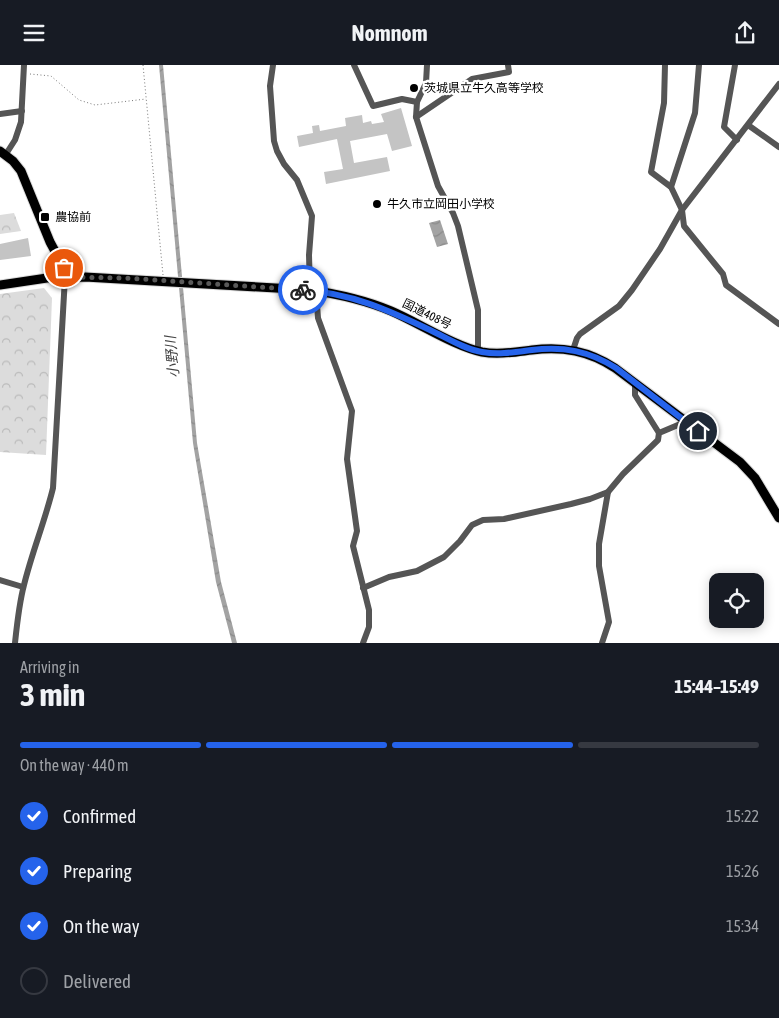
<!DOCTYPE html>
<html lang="en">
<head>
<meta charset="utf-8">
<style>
  body { margin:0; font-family:"Asap Condensed","Noto Sans JP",sans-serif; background:#242831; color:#f1f3f6; height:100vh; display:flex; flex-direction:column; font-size:19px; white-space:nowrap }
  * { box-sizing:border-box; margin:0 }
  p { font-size:16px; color:#9ea1a6 }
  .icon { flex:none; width:28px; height:28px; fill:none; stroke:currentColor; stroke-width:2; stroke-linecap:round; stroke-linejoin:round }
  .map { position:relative; height:578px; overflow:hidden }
  .details { display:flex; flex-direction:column; background:#171b24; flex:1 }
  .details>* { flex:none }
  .fabs { position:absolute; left:709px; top:508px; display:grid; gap:10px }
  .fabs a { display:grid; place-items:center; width:55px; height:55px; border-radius:10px; background:#171b24; box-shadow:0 2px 12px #0003; font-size:25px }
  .pin { position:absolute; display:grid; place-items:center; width:42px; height:42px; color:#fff; margin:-21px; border:2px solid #fff; border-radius:50%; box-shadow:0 1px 5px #0007 }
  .courier { position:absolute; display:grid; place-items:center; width:50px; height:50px; margin:-25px; border:4px solid #2563eb; border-radius:50%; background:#fff; color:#222; box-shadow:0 1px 6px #0007 }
  .headline em { font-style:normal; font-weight:700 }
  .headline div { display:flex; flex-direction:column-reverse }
  .headline { display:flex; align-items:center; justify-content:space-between; height:85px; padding:0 20px }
  h1 { font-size:32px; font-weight:700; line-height:38px }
  .bar { display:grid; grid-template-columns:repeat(4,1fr); gap:8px 5px; align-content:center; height:60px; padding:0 20px }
  .bar i { height:6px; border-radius:4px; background:#363941 }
  .bar .on { background:#2563eb }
  .bar p { grid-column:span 4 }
  ol { padding:0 20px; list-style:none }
  li { display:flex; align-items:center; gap:15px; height:55px }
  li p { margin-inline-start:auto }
  li .icon { padding:5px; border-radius:50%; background:#2563eb; color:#fff; stroke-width:4 }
  li:last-child { color:#9ea1a6 }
  li i { width:28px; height:28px; border:2px solid #363941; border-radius:50% }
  header { display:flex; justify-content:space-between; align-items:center; height:65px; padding:0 20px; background:#171b24; font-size:22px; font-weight:700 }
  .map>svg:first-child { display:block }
  .forest { fill:url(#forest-crowns) }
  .water { fill:url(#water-waves) }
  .building { fill:#c4c4c4 }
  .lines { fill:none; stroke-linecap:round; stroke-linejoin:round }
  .highway-casing { stroke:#dbdbdb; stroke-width:11 }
  .path { stroke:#777; stroke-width:1; stroke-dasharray:1 2.5; stroke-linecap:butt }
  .minor { stroke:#555; stroke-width:6 }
  .highway { stroke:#000; stroke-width:9 }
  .done { stroke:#595959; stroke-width:5; stroke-dasharray:0 9 }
  .route { stroke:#2563eb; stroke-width:6 }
  .poi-dot { fill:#000; stroke:#fff; stroke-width:2 }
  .labels { text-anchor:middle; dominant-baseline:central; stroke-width:4.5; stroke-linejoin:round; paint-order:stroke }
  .poi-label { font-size:12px; fill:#000; stroke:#fff; text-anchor:start }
  .street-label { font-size:12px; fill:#000; stroke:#fff }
  .water-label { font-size:14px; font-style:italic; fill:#444; stroke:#fff }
</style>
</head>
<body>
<header><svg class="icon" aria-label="menu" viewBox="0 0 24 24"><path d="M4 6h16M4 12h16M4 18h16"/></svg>Nomnom<svg class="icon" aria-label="share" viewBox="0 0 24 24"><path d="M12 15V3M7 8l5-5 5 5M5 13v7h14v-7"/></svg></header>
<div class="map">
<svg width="779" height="578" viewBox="0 0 779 578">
  <defs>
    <pattern id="forest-crowns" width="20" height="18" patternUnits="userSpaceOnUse" patternTransform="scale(1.25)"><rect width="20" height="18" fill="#dcdcdc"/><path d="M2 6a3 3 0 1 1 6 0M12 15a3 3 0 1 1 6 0" fill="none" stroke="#bbb"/></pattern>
    <pattern id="water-waves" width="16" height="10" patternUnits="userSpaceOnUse" patternTransform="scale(1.25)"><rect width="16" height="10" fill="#a3a3a3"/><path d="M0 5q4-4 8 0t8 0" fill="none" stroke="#8b8b8b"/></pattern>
  </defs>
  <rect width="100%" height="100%" fill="#fff"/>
  <g class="forest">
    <polygon points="14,148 21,166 0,169 0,150"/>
    <polygon points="44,223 52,233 46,390 0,387 0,229"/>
  </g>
  <g class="water">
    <polygon points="159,0 163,0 197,378 221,517 237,578 232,578 230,570 216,517 193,378"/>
    <polygon points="440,155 448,179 437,182 429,158"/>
  </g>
  <g class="building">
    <polygon points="401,43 412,81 392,86 387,69 350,76 354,98 387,92 390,106 326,119 324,107 343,104 337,74 299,82 297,71 313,68 312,61 319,60 320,66 346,61 345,53 362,50 363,58 371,56 372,59 384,57 381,49"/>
    <polygon points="28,173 31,191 0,195 0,179"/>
  </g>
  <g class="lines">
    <g class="highway-casing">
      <g id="highway">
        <polyline points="0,86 13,96 21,106 50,177 64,203 65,212"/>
        <path d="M0,220L47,213L85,212L310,225C338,229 365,235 391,246C419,258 454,281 482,287C498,290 515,287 532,285C563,281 589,286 615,303L740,397L755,413L779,453"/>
      </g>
    </g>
    <g class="path">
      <polyline points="143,0 163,210"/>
      <polyline points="30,9 51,11 79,35 95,40 146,34"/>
    </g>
    <g class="minor">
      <polyline points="273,0 270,21 274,76 277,86 284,99 297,115 312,151 309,190 310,225"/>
      <polyline points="354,0 373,41 402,34 417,37"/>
      <polyline points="427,0 426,18 417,37 416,52 438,121 453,148 458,161 478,245 478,286"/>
      <polyline points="665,0 664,38 651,107 671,122 682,145 684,161 723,209 726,220 779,259"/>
      <polyline points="735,0 724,62 737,75"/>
      <polyline points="0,49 22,46"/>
      <polyline points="416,52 472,14 509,7 508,0"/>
      <polyline points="748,60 779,82"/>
      <polyline points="6,89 15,75 21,57 24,0"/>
      <polyline points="671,122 695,48 699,0"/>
      <polyline points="316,226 318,253 352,346 347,394 357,466 353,481 369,545 369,562 363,578"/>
      <polyline points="573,285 577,273 580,269 619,241 632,225 660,184 682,145 779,19"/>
      <polyline points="635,317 635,330 659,368"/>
      <polyline points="0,515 23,522"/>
      <polyline points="363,523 389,512 417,506 444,492 460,476 472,460 483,455 504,454 571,439 590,434 608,427 623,409 658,375 659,368 685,357"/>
      <path d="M15,578C17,559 19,539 24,520C32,487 45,456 53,423L65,212"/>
      <polyline points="602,578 609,557 599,501 599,479 608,427"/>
    </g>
    <use href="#highway" class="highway"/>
  </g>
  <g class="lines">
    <polyline class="done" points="64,203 65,212 126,213 303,225"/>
    <path class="route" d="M303,225C351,228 388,245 430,265C447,273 464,284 482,287C499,290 516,287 532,285C563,281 589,286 616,303L698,366"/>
  </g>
  <g class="poi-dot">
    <circle cx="414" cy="23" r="5"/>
    <circle cx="377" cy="139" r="5"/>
    <rect x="40" y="147" width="10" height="10" rx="2.5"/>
  </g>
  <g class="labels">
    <g class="poi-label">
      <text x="424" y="23">茨城県立牛久高等学校</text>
      <text x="387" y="139">牛久市立岡田小学校</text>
      <text x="55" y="152">農協前</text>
    </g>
    <g class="street-label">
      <text transform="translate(427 249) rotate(26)">国道408号</text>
    </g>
    <g class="water-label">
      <text transform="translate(172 292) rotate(-95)">小野川</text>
    </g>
  </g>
</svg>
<div class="fabs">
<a><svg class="icon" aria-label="locate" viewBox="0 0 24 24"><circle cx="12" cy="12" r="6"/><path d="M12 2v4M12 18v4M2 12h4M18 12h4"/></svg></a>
</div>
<div class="pin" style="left:64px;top:203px;background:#ea580c"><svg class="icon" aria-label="bag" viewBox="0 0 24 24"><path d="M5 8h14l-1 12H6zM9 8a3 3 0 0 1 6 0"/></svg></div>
<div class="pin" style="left:698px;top:366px;background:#1f2937"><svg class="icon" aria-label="home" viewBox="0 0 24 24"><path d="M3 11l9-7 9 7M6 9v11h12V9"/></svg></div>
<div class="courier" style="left:303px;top:225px"><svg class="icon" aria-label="bike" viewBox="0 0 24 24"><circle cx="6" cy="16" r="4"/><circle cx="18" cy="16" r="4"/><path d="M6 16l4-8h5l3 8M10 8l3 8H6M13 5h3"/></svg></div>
</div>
<section class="details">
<div class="headline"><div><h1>3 min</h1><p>Arriving in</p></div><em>15:44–15:49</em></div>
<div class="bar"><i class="on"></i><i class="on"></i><i class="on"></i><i></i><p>On the way · 440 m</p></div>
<ol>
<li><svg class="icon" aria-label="check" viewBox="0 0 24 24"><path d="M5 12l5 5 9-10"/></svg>Confirmed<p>15:22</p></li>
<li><svg class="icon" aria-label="check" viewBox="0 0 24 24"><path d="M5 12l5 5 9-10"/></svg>Preparing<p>15:26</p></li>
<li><svg class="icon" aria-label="check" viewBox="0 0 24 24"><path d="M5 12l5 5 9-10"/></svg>On the way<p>15:34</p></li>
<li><i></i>Delivered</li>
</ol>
</section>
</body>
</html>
